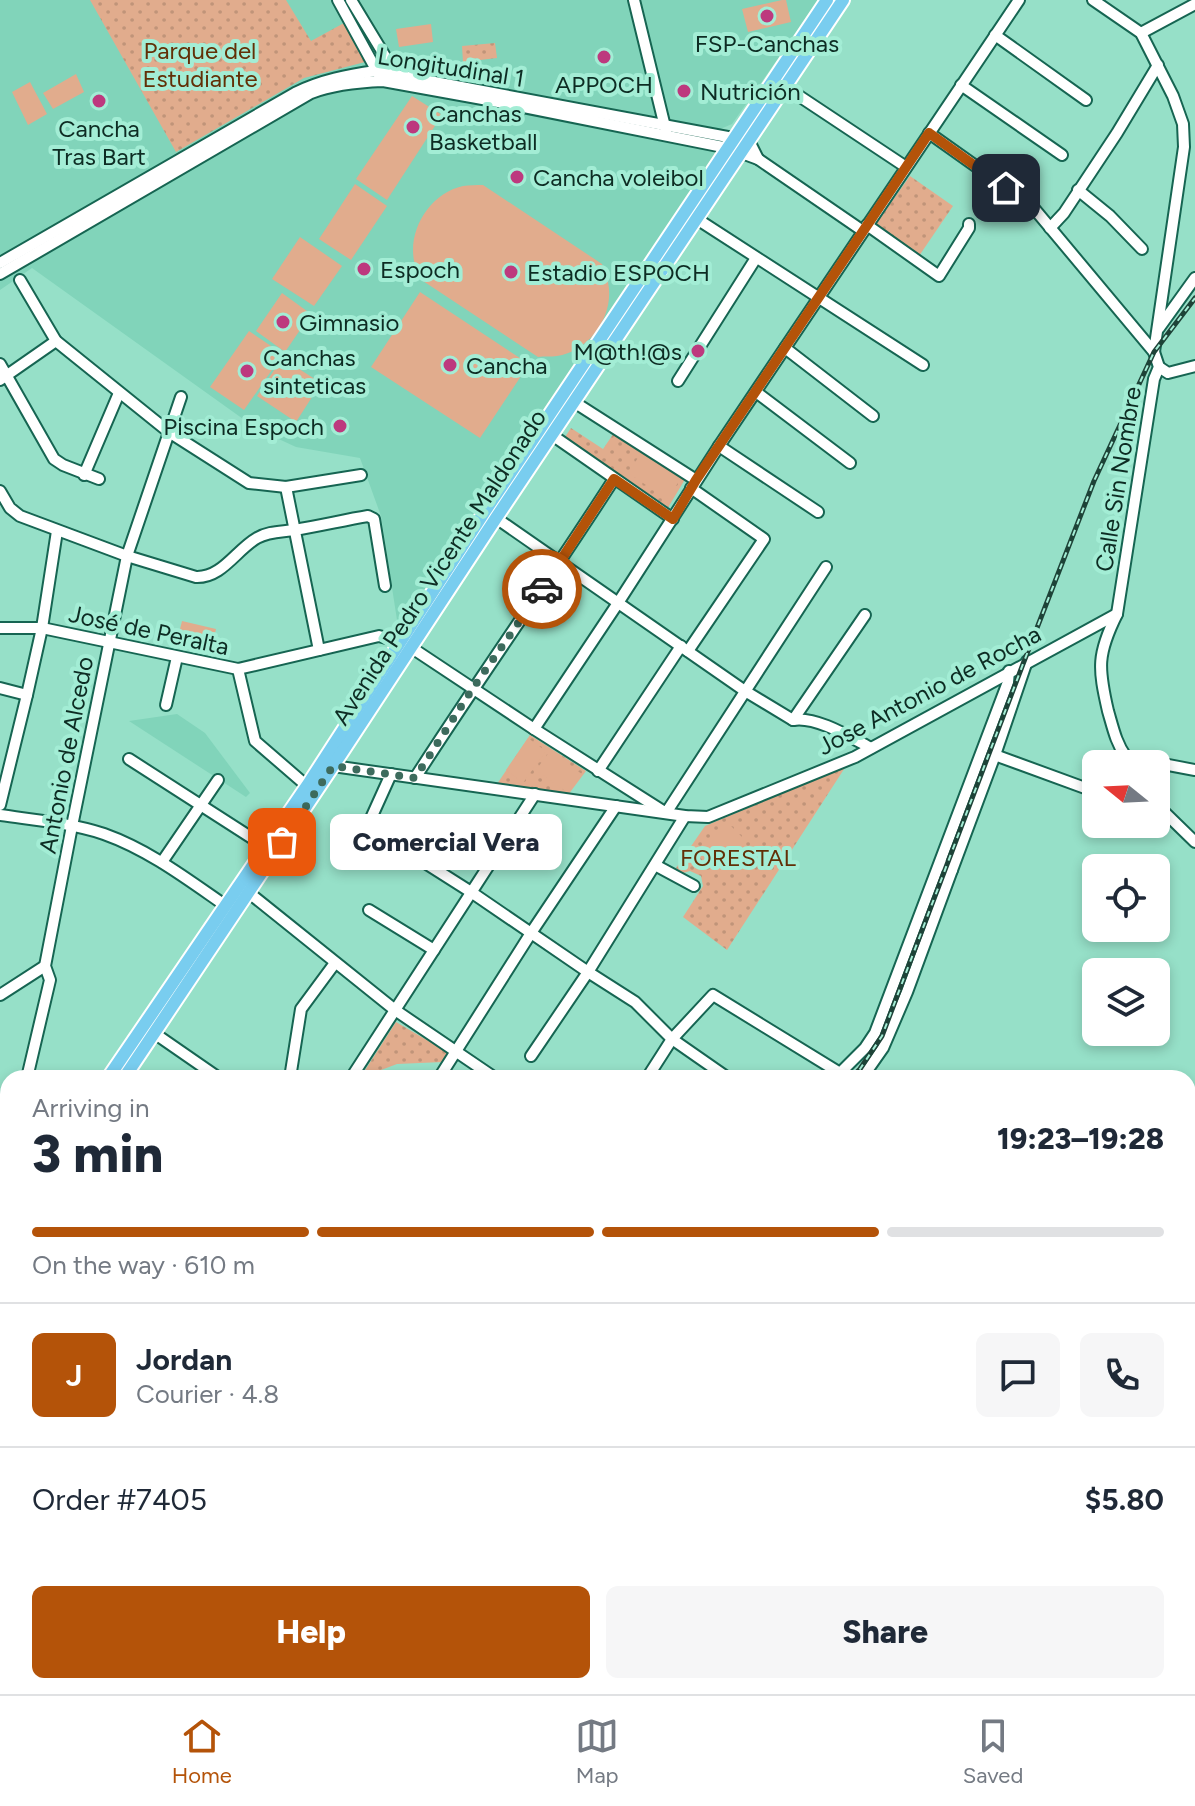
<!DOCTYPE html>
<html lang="en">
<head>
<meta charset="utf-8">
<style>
  body { margin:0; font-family:Figtree,sans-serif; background:#f6f6f7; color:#1f2937; height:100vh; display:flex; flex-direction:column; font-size:30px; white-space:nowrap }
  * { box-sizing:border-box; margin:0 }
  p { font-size:26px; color:#747a83 }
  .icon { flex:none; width:44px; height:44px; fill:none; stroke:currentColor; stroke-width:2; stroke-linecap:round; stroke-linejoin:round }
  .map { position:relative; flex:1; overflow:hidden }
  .sheet { position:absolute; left:0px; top:1070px; width:1196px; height:624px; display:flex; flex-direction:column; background:#fff; border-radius:24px 24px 0 0; box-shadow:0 4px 12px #0003 }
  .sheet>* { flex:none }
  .needle { width:52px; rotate:288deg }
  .tools { position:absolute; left:1082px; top:750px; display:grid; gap:16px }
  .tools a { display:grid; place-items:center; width:88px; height:88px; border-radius:12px; background:#fff; box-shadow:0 4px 12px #0003; font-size:40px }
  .pin { position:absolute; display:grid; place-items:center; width:68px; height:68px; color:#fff; margin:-34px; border-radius:16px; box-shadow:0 4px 12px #0006 }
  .courier { position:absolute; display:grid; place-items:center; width:80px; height:80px; margin:-40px; border:6px solid #b45309; border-radius:50%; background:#fff; color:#222; box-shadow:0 2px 10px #0007 }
  .bubble { position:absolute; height:56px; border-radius:12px; background:#fff; box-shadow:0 4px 12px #0003; font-size:26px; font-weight:800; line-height:56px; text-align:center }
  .overview em { font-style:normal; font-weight:800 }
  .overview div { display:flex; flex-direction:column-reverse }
  .overview { display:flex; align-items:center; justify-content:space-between; height:136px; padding:0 32px }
  h1 { font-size:52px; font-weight:800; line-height:60px }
  .bar { display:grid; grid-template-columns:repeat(4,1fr); gap:12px 8px; align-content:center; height:96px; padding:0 32px }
  .bar i { height:10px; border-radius:6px; background:#e0e1e3 }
  .bar .current { background:#b45309 }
  .bar p { grid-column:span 4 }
  .line { display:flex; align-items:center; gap:20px; padding:0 32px; border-top:2px solid #e0e1e3 }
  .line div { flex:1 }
  .round { display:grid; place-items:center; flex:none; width:84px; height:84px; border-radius:12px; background:#f6f6f7 }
  .button { display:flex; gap:16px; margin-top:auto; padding:16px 32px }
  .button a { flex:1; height:92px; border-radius:12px; background:#b45309; color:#fff; font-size:32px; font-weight:800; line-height:92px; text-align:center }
  .button a+a { background:#f6f6f7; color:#1f2937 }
  .dock { display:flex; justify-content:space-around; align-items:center; height:112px; border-top:2px solid #e0e1e3; background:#fff; font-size:22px; color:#747a83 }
  .dock a { display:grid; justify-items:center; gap:4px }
  .dock .current { color:#b45309 }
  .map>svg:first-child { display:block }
  .built { fill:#81d4ba }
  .grass { fill:url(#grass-dots) }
  .garden { fill:#e1ac8d }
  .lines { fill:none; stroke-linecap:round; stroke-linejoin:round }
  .minor-casing { stroke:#166552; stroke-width:14 }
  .major-casing { stroke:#fff; stroke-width:16 }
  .minor { stroke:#fff; stroke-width:10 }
  .major { stroke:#79cdef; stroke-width:12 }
  .rail-casing { stroke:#1e4338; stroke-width:5 }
  .rail { stroke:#a3edd5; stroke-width:2; stroke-dasharray:6; stroke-linecap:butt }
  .done { stroke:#3d6b5d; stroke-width:8; stroke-dasharray:0 14.4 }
  .route { stroke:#b45309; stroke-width:10 }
  .poi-dot { fill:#bd397e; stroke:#a3edd5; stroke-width:3 }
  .labels { text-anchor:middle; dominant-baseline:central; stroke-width:8; stroke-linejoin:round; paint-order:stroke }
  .poi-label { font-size:24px; fill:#0d2c23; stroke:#a3edd5; text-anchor:start }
  .park-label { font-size:24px; fill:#622f06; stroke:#a3edd5 }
  .street-label { font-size:24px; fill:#0d2c23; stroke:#a3edd5 }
</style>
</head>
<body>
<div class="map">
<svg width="1195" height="1694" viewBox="0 0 1195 1694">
  <defs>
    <pattern id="grass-dots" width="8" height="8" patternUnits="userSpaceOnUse" patternTransform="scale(2)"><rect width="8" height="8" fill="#e1ac8d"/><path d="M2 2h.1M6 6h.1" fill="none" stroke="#c09479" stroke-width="1.8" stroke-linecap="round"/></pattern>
  </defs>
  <rect width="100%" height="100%" fill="#96e0c8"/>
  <g class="built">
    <polygon points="0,0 819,0 732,124 718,130 713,129 708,143 714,150 714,158 406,617 397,620 381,516 360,458 296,447 257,429 32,268 0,290"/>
    <polygon points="177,714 205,733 250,793 246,797 129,721"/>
  </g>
  <g class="grass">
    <polygon points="90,0 286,0 311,41 344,23 360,50 365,62 304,78 176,152"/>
    <polygon points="495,43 497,58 463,62 462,46"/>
    <polygon points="910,176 953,206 919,256 875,225"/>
    <polygon points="571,428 603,449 616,430 687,476 663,516 559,446"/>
    <polygon points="530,735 586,771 568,795 497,784"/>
    <polygon points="846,766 727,950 683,917 703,886 701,876 690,871 683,873 676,868 705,826"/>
    <polygon points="396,1022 449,1053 443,1062 397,1064 360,1078"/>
  </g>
  <g class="garden">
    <polygon points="782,0 786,0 791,22 748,32 742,9"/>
    <polygon points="431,24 433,42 399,47 396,29"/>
    <polygon points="76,74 84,92 53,109 43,93"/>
    <polygon points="30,82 47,114 28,125 12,92"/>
    <polygon points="412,96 442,115 387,200 356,179"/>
    <polygon points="355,184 387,206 351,260 319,239"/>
    <path d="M483,185L602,264C604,270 607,276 608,282C615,315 590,351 557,356C551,357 544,356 538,357L420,279C418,273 415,267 414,261C408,228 431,193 463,186C469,185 477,185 483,185Z"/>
    <polygon points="300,237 342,266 314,306 272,279"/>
    <polygon points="420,292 529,364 480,438 371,367"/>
    <polygon points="282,293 311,314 285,352 256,331"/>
    <polygon points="249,331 283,354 244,410 210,387"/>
    <polygon points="282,358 321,383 296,422 257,396"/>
    <polygon points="643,450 682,477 667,499 628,473"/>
    <polygon points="182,621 216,629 211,653 176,645"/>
    <polygon points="528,738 546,751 523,783 506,770"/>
    <polygon points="549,752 582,774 568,793 536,770"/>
    <polygon points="728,823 743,838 717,865 702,850"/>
  </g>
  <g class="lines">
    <g class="minor-casing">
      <g id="minor">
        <polyline points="338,0 379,75"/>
        <polyline points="351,0 397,76"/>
        <polyline points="634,0 666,131"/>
        <polyline points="1093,0 1141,33 1173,96 1183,124 1184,147 1154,352"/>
        <polyline points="1141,33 1195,4"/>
        <polyline points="995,35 1086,100"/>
        <polyline points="961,85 1062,155"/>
        <polyline points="784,86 906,167"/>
        <path d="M929,133L1032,206L1154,352L1159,367L1154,379L1117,614C1097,654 1098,668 1108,711C1113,728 1116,743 1126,757L1195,770"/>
        <polyline points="1078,190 1110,216 1142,249"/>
        <polyline points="697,219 923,365"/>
        <polyline points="867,225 939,276 969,228 969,224"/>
        <polyline points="1050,228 1064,213 1117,133 1158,65"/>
        <path d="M0,263L295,93C321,80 348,75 376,71L749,141L758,159"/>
        <path d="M0,274L311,93C334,84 359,82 383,81L488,100L728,148L758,159L863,231"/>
        <polyline points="20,280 56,341 169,432 249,483 286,487 361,475"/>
        <polyline points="1159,328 1195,278"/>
        <polyline points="785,348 873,416"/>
        <polyline points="0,364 54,459 63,465 99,479"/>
        <polyline points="1159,367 1168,373 1195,366"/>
        <polyline points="0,380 56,341"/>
        <polyline points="678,381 756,258"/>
        <polyline points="756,392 850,463"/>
        <polyline points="574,402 696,480"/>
        <polyline points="552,435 673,519"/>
        <polyline points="719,446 818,512"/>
        <polyline points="84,475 119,393"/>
        <polyline points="286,487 319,650"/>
        <path d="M0,491L10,508L20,516L127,556L196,577C222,578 236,550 257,538C269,531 281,532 294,530C319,526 344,520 368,516L374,519L385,586"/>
        <path d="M496,518L745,691L793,720C816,716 850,737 871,748"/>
        <polyline points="0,628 42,628 238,669 379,636 401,642 412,648 534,729 666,813 826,567"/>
        <polyline points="688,651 764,539 691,488"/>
        <polyline points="238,669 255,741 307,786"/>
        <polyline points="0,688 27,695"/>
        <polyline points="166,705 177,657"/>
        <polyline points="793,720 865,615"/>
        <polyline points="534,729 618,603 719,446 1019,0"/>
        <polyline points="992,754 1096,792"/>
        <polyline points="129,759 266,847"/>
        <polyline points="333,766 685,816 708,817 855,757 1117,614"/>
        <polyline points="598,771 681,646"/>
        <path d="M415,778C480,677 549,580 614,479"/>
        <polyline points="1156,804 1195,842"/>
        <polyline points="0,805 27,695 42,628 57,531"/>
        <path d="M0,815C34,820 71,823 104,834C149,850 187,879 226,906"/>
        <polyline points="397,845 471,892 588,972 635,1002 672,1039 728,1078"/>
        <polyline points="352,851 363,836 391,774"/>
        <polyline points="162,862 218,780"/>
        <polyline points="655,865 694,886"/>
        <polyline points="952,870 995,755 1027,661"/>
        <polyline points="248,892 395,1010 495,1078"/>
        <polyline points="369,910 434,950"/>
        <polyline points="0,995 45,966"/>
        <polyline points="154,1033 219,1078"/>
        <polyline points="531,1056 588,972 685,816"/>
        <polyline points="27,1078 50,980 45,966 72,826 127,556 181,397"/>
        <polyline points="290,1078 301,1009 335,963"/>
        <polyline points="351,1078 535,794"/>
        <polyline points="439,1078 531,933 616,806"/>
        <polyline points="647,1078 672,1039 713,995 840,1073 865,1048 875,1033 1008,682 1009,671"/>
        <polyline points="862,1078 883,1048 907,992 952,870 940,863"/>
        <polyline points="0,1172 8,1168"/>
        <polyline points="1188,1277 1195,1275"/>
        <polyline points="0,1304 8,1314"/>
        <polyline points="8,1335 6,1339 8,1342"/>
        <polyline points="1188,1418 1195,1415"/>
        <polyline points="0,1577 8,1567"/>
        <polyline points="1188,1656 1195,1649"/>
        <polyline points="0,1669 8,1665"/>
        <polyline points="503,1686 514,1694"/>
        <polyline points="1005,1686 1011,1694"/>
        <polyline points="1126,1686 1130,1694"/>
        <polyline points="161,1687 248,1688"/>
        <polyline points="0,1694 9,1686"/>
        <polyline points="901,1694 903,1686"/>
        <polyline points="1155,1694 1161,1686"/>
      </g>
    </g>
    <g class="major-casing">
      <g id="major">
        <polyline points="108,1078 307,786 485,511 827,0"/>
        <polyline points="124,1078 333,766 496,518 843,0"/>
        <polyline points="0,1239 8,1227"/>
        <polyline points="0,1263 8,1251"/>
      </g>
    </g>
    <use href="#minor" class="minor"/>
    <use href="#major" class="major"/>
    <g class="rail-casing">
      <g id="rail">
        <polyline points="851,1078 860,1069 882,1036 1023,664 1094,481 1154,352 1195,298"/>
        <polyline points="0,1682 8,1675"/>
      </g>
    </g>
    <use href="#rail" class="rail"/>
  </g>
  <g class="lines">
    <polyline class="done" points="282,842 333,766 415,778 473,688 542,589"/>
    <polyline class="route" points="542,589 614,479 673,519 696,480 929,133 1006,188"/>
  </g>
  <g class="poi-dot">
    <circle cx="767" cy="16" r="8"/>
    <circle cx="604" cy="57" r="8"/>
    <circle cx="684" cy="91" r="8"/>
    <circle cx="99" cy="101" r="8"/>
    <circle cx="413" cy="127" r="8"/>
    <circle cx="517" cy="177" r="8"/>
    <circle cx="364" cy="269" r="8"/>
    <circle cx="511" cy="272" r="8"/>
    <circle cx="283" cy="322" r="8"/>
    <circle cx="698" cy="351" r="8"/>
    <circle cx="450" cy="365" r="8"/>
    <circle cx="247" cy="371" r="8"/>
    <circle cx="340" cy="426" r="8"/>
  </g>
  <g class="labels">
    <g class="poi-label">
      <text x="767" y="43" text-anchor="middle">FSP-Canchas</text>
      <text x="604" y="84" text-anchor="middle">APPOCH</text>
      <text x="700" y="91">Nutrición</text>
      <text x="429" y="113">Canchas<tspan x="429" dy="28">Basketball</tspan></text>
      <text x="99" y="128" text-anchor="middle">Cancha<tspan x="99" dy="28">Tras Bart</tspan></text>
      <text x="533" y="177">Cancha voleibol</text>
      <text x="380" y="269">Espoch</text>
      <text x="527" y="272">Estadio ESPOCH</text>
      <text x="299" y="322">Gimnasio</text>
      <text x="682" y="351" text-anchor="end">M@th!@s</text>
      <text x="263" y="357">Canchas<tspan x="263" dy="28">sinteticas</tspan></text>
      <text x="466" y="365">Cancha</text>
      <text x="324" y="426" text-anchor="end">Piscina Espoch</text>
    </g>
    <g class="park-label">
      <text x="200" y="50">Parque del<tspan x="200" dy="28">Estudiante</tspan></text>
      <text x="738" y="857">FORESTAL</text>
    </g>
    <g class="street-label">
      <text transform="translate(451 67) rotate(9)">Longitudinal 1</text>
      <text transform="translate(1118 479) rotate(-81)">Calle Sin Nombre</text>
      <text transform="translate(439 567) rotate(-57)">Avenida Pedro Vicente Maldonado</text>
      <text transform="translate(149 630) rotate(12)">José de Peralta</text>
      <text transform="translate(929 690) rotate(-28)">Jose Antonio de Rocha</text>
      <text transform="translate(66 755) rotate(-79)">Antonio de Alcedo</text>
    </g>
  </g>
</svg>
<div class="tools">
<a><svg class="needle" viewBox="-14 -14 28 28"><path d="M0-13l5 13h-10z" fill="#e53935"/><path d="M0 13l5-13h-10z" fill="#747a83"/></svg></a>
<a><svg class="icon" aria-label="locate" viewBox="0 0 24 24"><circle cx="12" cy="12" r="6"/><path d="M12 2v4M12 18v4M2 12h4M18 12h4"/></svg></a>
<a><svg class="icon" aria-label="layers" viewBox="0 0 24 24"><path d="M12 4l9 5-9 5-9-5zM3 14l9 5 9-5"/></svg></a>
</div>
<div class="pin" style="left:282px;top:842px;background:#ea580c"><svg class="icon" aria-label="bag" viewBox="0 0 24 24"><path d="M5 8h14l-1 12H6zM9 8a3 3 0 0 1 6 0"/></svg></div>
<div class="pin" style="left:1006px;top:188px;background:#1f2937"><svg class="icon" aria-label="home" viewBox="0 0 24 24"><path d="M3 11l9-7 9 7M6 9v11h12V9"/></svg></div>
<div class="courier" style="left:542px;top:589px"><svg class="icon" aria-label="car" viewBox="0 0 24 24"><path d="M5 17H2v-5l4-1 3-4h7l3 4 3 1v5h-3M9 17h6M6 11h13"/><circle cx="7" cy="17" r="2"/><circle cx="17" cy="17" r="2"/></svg></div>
<div class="bubble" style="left:330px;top:814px;width:232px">Comercial Vera</div>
<section class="sheet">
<div class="overview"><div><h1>3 min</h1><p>Arriving in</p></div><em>19:23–19:28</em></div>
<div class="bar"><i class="current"></i><i class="current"></i><i class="current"></i><i></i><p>On the way · 610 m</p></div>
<div class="line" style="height:144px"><b class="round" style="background:#b45309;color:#fff">J</b><div><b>Jordan</b><p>Courier · 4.8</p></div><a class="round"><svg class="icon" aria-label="chat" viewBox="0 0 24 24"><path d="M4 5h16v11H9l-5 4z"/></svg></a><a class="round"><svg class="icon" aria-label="phone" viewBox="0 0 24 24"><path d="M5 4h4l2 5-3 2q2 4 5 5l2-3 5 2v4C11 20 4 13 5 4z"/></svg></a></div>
<div class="line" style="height:104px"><div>Order #7405</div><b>$5.80</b></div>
<div class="button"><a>Help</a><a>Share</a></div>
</section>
</div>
<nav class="dock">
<a class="current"><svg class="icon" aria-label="home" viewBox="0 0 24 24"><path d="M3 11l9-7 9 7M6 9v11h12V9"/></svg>Home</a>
<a><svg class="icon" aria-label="map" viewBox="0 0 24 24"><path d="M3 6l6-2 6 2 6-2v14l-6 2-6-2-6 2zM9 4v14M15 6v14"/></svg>Map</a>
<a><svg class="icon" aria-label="saved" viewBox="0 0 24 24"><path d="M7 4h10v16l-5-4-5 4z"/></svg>Saved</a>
</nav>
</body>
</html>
